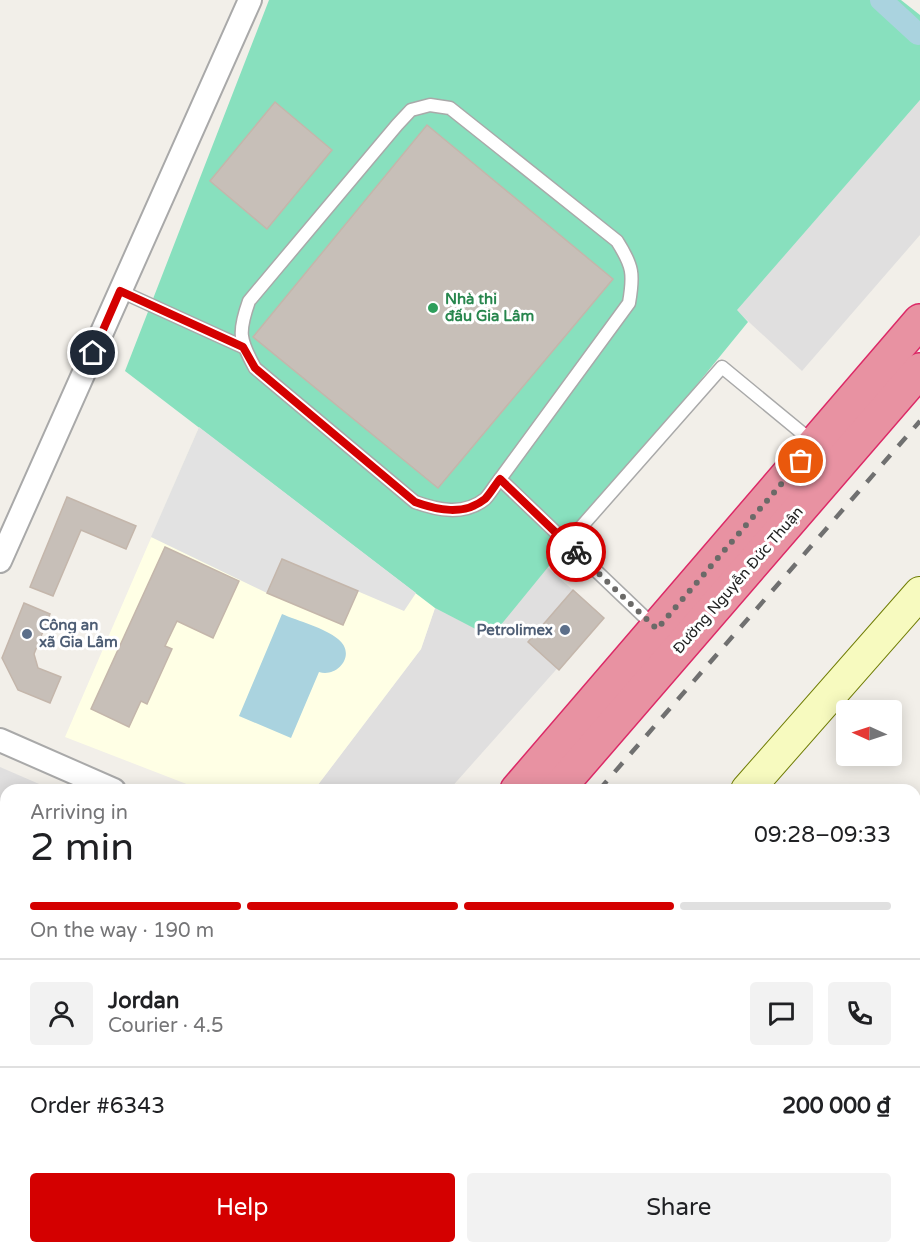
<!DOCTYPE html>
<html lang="en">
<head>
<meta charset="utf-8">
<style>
  body { margin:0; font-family:"Varela Round",sans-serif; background:#f2f2f2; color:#202124; height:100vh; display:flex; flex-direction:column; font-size:22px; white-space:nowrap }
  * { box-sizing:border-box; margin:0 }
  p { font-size:20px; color:#757577 }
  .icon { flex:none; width:33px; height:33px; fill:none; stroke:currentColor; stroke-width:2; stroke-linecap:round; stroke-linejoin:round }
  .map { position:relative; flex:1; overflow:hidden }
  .side { position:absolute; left:0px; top:784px; width:921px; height:470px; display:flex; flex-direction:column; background:#fff; border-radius:18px 18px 0 0; box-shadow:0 3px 15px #0003 }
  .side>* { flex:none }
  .needle { width:39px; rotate:273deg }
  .fabs { position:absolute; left:836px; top:700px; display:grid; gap:12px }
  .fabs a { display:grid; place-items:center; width:66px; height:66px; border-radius:6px; background:#fff; box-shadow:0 3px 15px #0003; font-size:30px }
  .pin { position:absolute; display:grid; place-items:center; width:51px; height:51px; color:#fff; margin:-26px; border:3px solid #fff; border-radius:50%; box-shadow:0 2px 6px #0007 }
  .courier { position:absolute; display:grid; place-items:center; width:60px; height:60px; margin:-30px; border:4px solid #d40000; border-radius:50%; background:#fff; color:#222; box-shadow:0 2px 8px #0007 }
  .overview em { font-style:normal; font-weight:600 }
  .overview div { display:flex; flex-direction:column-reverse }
  .overview { display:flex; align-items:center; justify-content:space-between; height:102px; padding:0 30px }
  h1 { font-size:39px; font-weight:600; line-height:45px }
  .bar { display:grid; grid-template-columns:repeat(4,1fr); gap:9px 6px; align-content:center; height:72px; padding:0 30px }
  .bar i { height:8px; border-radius:4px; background:#e0e0e0 }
  .bar .on { background:#d40000 }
  .bar p { grid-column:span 4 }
  .line { display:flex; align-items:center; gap:15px; padding:0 30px; border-top:2px solid #e0e0e0 }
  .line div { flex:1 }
  .round { display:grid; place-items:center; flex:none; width:63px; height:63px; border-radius:6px; background:#f2f2f2 }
  .button { display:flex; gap:12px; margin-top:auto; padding:12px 30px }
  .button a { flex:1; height:69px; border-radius:6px; background:#d40000; color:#fff; font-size:24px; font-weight:600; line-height:69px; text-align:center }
  .button a+a { background:#f2f2f2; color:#202124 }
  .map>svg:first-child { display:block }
  .residential { fill:#e0dfdf }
  .education { fill:#ffffe5 }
  .cemetery { fill:#aacbaf }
  .pitch { fill:#88e0be }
  .parking { fill:#e2e2e2 }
  .water { fill:#aad3df }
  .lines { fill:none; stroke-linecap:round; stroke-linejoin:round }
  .canal { stroke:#aad3df; stroke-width:22 }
  .building { fill:#c7bfb8; stroke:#c4b6ab; stroke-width:1.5 }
  .lane-casing { stroke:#a9a9a9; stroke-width:15 }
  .street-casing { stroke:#a9a9a9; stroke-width:26 }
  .secondary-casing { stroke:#707d05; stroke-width:34 }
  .highway-casing { stroke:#dc2a67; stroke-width:36 }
  .lane { stroke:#fff; stroke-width:12 }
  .street { stroke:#fff; stroke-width:22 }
  .secondary { stroke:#f7fabf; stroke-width:32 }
  .highway { stroke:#e892a2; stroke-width:33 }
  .rail { stroke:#707070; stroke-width:4.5; stroke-dasharray:12 12; stroke-linecap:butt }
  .done { stroke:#6b6a68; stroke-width:6; stroke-dasharray:0 10.8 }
  .route { stroke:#d40000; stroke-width:8 }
  .leisure-dot { fill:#2e9e5b; stroke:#fff; stroke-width:2 }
  .service-dot { fill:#5c6f8a; stroke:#fff; stroke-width:2 }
  .labels { text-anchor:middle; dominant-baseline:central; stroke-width:6; stroke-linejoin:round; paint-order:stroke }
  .leisure-label { font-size:15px; font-weight:bold; fill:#27864d; stroke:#fff; text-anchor:start }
  .street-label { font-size:15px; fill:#222; stroke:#fff }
  .service-label { font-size:15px; font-weight:bold; fill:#4e5e75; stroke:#fff; text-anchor:start }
</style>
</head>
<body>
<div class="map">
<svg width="920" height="1253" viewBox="0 0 920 1253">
  <rect width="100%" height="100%" fill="#f2efe9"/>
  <g class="residential">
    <polygon points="920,100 920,235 802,371 736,310"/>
    <polygon points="547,567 603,617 449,790 314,790 421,649 435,608 491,636"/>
    <polygon points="0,767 53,790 6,790 6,1248 80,1248 76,1253 0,1253"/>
  </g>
  <polygon class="education" points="199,427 435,608 421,649 314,790 202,790 65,737"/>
  <polygon class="cemetery" points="411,1248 660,1248 664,1253 407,1253"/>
  <polygon class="pitch" points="269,0 901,0 920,15 920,100 737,310 748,322 491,637 435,608 125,371"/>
  <polygon class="parking" points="199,427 416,593 404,611 282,559 267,593 151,537"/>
  <path class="water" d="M282,614C298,621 325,628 338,639C357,654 338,678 319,672L291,738L239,716Z"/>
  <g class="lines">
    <polyline class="canal" points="881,0 918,34 920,32"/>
  </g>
  <g class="building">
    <polygon points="275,102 332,150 267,229 210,181"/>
    <polygon points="427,125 613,279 438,488 253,337"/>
    <polygon points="67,497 136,526 126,549 81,530 53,596 30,587"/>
    <polygon points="165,547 239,581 213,638 177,621 165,646 172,649 147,704 141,701 129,727 91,709"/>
    <polygon points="282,559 358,591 343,625 267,593"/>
    <polygon points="573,590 604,618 559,670 528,642"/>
    <polygon points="24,603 50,614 34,654 38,668 61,677 50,703 18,690 2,658"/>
  </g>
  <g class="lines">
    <g class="lane-casing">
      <g id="lane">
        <path d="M430,105L450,108L617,241C633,266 634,274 629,303L500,479C495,485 490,494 485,499C464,516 437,510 415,502L255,368C239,339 238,332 249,301L397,125L411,110Z"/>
        <polyline points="120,291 243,347"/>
        <polyline points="500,479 656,628"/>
        <polyline points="567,543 722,367 813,442"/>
        <polyline points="0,846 6,848"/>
        <polyline points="0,942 6,944"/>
        <polyline points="0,1020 6,1003"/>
        <polyline points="0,1032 6,1035"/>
        <polyline points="0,1142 3,1138"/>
        <polyline points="647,1248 651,1253"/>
        <polyline points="440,1253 446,1248"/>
      </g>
    </g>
    <g class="street-casing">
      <g id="street">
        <polyline points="0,561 250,0"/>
        <polyline points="0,740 114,790"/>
      </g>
    </g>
    <g class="secondary-casing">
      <g id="secondary">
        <polyline points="747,790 920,593"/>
        <polyline points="360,1253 364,1248"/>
      </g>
    </g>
    <g class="highway-casing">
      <g id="highway">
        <polyline points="517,790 920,321"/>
        <polyline points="557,790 920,370"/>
        <polyline points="128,1253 133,1248"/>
        <polyline points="187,1253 190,1248"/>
      </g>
    </g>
    <use href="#lane" class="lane"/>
    <use href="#street" class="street"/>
    <use href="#secondary" class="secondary"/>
    <use href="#highway" class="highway"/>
    <g class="rail">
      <polyline points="599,790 920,421"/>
      <polyline points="225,1253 229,1248"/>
    </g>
  </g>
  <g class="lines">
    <polyline class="done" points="576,552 657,629 801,461"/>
    <path class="route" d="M93,353L120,291L243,347L255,368L415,502C437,510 464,516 485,499C490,494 495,485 500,479L576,552"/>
  </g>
  <circle class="leisure-dot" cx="433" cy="308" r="6"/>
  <g class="service-dot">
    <circle cx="565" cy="630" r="6"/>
    <circle cx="27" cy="634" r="6"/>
  </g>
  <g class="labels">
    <g class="leisure-label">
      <text x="445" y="299">Nhà thi<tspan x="445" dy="17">đấu Gia Lâm</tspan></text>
    </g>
    <g class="street-label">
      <text transform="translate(738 580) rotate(-49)">Đường Nguyễn Đức Thuận</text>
    </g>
    <g class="service-label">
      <text x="39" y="625">Công an<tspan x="39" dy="17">xã Gia Lâm</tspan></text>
      <text x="553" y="630" text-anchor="end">Petrolimex</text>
    </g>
  </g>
</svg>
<div class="fabs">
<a><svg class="needle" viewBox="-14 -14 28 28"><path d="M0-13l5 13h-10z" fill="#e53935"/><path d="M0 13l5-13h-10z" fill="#757577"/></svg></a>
</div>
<div class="pin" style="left:801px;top:461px;background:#ea580c"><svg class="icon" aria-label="bag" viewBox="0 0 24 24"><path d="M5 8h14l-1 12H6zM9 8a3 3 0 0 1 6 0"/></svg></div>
<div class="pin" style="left:93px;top:353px;background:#1f2937"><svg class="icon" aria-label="home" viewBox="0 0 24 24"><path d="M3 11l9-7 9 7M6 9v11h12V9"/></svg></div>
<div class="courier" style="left:576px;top:552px"><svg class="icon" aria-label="bike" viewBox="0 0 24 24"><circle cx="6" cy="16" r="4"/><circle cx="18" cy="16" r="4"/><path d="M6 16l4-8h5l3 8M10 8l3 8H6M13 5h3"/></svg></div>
<section class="side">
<div class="overview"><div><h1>2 min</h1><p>Arriving in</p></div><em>09:28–09:33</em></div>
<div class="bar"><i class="on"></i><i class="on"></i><i class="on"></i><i></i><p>On the way · 190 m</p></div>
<div class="line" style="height:108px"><a class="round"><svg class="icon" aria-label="person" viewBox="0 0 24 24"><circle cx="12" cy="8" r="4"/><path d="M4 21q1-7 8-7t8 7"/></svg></a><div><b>Jordan</b><p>Courier · 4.5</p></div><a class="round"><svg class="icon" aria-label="chat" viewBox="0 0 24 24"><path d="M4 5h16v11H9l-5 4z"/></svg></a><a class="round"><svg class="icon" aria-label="phone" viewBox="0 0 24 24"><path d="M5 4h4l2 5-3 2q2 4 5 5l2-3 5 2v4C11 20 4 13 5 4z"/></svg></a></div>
<div class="line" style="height:78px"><div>Order #6343</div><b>200 000 ₫</b></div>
<div class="button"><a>Help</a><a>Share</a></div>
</section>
</div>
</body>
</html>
